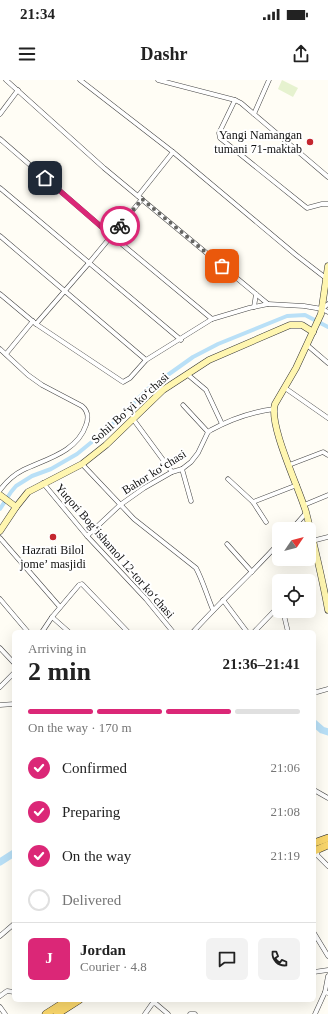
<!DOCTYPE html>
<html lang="en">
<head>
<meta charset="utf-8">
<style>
  body { margin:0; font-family:"Times New Roman",serif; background:#f2f2f2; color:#222; height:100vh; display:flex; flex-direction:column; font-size:15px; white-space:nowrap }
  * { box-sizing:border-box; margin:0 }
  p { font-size:13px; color:#767676 }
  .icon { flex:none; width:22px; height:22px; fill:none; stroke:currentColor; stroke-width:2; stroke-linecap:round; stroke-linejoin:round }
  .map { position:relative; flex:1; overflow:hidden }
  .details { position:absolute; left:12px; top:550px; width:304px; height:372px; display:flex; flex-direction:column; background:#fff; border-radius:6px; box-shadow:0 4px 16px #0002 }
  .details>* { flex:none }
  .needle { width:26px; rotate:55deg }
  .buttons { position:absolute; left:272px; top:442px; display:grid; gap:8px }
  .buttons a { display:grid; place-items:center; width:44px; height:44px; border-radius:6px; background:#fff; box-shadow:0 4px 16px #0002; font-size:20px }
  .pin { position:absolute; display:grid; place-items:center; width:34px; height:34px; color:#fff; margin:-17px; border-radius:8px; box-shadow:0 2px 6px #0006 }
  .courier { position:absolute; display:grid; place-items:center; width:40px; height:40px; margin:-20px; border:3px solid #db2777; border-radius:50%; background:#fff; color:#222; box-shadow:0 1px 5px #0007 }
  .headline em { font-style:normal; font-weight:600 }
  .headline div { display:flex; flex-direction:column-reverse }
  .headline { display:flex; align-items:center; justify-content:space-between; height:68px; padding:0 16px }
  h1 { font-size:26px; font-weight:600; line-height:30px }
  .bar { display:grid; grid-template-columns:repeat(4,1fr); gap:6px 4px; align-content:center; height:48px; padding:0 16px }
  .bar i { height:5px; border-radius:3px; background:#e0e0e0 }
  .bar .current { background:#db2777 }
  .bar p { grid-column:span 4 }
  .line { display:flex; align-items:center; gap:10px; padding:0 16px; border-top:1px solid #e0e0e0 }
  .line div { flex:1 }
  .round { display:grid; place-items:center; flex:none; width:42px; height:42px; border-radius:6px; background:#f2f2f2 }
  ol { padding:0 16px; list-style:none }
  li { display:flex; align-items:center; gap:12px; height:44px }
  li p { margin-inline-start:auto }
  li .icon { padding:4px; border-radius:50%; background:#db2777; color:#fff; stroke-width:4 }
  li:last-child { color:#767676 }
  li i { width:22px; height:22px; border:2px solid #e0e0e0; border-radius:50% }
  .status { display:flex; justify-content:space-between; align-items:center; height:28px; padding:0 20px; background:#fff; direction:ltr }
  .status svg { height:11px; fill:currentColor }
  header { display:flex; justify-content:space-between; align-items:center; height:52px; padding:0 16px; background:#fff; font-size:18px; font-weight:600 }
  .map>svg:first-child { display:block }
  .pitch { fill:#e6f2cf }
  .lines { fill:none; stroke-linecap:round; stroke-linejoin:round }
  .canal { stroke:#b9e0f7; stroke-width:4 }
  .river { stroke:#b9e0f7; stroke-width:7 }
  .street-casing { stroke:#444; stroke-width:5 }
  .secondary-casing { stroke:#333; stroke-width:7 }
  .primary-casing { stroke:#222; stroke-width:8 }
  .street { stroke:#fff; stroke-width:4 }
  .secondary { stroke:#fff6b0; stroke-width:6 }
  .primary { stroke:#f9d66b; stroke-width:7 }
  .done { stroke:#646461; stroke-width:4; stroke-dasharray:0 7.2 }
  .route { stroke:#db2777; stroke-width:5 }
  .poi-dot { fill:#c4262e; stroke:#fff; stroke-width:1.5 }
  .labels { text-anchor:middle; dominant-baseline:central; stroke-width:4; stroke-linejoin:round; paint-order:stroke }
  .poi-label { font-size:12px; fill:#111; stroke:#fff; text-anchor:end }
  .street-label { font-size:12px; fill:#111; stroke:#fff }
</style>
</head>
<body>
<div class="status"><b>21:34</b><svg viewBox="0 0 49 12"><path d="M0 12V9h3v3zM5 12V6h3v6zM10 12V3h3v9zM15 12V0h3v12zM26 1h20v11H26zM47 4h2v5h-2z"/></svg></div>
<header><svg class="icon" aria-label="menu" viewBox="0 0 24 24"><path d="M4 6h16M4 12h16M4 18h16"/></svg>Dashr<svg class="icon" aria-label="share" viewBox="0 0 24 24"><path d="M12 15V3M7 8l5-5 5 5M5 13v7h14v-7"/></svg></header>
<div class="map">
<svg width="328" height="934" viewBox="0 0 328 934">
  <rect width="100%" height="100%" fill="#fffdf5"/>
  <polygon class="pitch" points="282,0 298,8 293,17 278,9"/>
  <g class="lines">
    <polyline class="canal" points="0,429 11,412 16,406 32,396 51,389 77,374 104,352 148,309 193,277 218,264 287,236 305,235 328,247"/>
    <g class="river">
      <polyline points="314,643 322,650 328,652"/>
      <polyline points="0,782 14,773"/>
    </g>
    <g class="street-casing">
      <g id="street">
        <polyline points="6,0 104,88 268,224"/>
        <polyline points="80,0 173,72 296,175 327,199"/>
        <polyline points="158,0 235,20 241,23 328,97"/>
        <polyline points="235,20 219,53 220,58 307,128 322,124 328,124"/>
        <polyline points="0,34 18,10"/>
        <polyline points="254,34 269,0"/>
        <polyline points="0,59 112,156 212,239"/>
        <polyline points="0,108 181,260"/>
        <polyline points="138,116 173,72"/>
        <polyline points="0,156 146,280"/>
        <polyline points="0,214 36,244 123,302 130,298 146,280 212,239 249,228 268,224 304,226 322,229 328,232"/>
        <polyline points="254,227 256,214"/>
        <polyline points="322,229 328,224"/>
        <polyline points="36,244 89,183 142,119"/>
        <polyline points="307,265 328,283"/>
        <path d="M0,269L28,295L42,305L82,326C88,331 89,337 86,345C77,372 46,379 23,390C13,395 6,402 0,410"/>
        <polyline points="6,274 33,241"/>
        <polyline points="187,294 206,310 222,344"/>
        <polyline points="285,308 328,338"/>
        <polyline points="183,325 208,352"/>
        <polyline points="133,339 172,392"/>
        <path d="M82,384L134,439L196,488C203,501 207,516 213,530"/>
        <polyline points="289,385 323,372 328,375"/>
        <polyline points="182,389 191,421"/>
        <polyline points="228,399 253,422 266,442"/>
        <polyline points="43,403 87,456 146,519 173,552"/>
        <polyline points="253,422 297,405"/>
        <polyline points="304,425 328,415"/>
        <polyline points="292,449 306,433"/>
        <path d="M87,456L120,425L144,408L172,392L182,389L191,382L198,373L208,352L211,350C231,339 251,332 274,329"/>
        <polyline points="0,458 60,527"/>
        <polyline points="312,461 328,457"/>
        <polyline points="227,464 252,492"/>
        <polyline points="0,519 28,552"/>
        <polyline points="223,520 247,552"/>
        <polyline points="283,531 288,552"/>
        <polyline points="52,537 69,552"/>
        <polyline points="42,552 52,537 79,505 82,504 128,552"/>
        <path d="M193,552C221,521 251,494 279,463"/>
        <polyline points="254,552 279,526"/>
        <polyline points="0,568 14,583"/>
        <polyline points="0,607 14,593"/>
        <polyline points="314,611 317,612 328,609"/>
        <polyline points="0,625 14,624"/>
        <polyline points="314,710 328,718"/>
        <polyline points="318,769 317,775 328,786"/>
        <polyline points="314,853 328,876"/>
        <polyline points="0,856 14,844"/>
        <polyline points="314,892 328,890"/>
        <polyline points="328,896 325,912 328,913"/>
        <polyline points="0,916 7,911 14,912"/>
        <polyline points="0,927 5,934"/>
        <polyline points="145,934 152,924 155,923 168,934"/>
        <polyline points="190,934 195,934"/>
        <polyline points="315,934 325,912"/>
      </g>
    </g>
    <g class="secondary-casing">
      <g id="secondary">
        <path d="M328,186L321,234L296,288L275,324C268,344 299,408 306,432C314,464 322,497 328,530"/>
        <polyline points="0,415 16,427"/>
        <polyline points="0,451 16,427 28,412 82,384 106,365 163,310 209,280 290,245 302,245 313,252"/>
      </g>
    </g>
    <g class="primary-casing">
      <g id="primary">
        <polyline points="314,763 328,758"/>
        <polyline points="314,771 328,765"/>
        <polyline points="46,934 68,920"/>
        <polyline points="57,934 79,920"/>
      </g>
    </g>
    <use href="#street" class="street"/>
    <use href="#secondary" class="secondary"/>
    <use href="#primary" class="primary"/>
  </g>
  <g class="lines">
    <polyline class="done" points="120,146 142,119 222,186"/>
    <polyline class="route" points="45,98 112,156 120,146"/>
  </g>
  <g class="poi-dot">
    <circle cx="310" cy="62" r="4"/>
    <circle cx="53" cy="457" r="4"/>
  </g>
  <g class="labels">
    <g class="poi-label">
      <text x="302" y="55">Yangi Namangan<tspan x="302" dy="14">tumani 71-maktab</tspan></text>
      <text x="53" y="470" text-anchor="middle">Hazrati Bilol<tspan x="53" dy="14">jome’ masjidi</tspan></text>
    </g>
    <g class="street-label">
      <text transform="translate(130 328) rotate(-42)">Sohil Boʻyi koʻchasi</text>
      <text transform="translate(154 392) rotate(-32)">Bahor koʻchasi</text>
      <text transform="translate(115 471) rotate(49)">Yuqori Bogʻishamol 12-tor koʻchasi</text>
    </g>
  </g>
</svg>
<div class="buttons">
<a><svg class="needle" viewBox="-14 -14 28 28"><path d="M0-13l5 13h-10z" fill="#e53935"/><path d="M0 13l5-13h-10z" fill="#767676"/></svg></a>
<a><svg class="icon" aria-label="locate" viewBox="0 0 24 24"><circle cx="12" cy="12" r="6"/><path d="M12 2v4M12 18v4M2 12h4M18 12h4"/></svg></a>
</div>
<div class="pin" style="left:222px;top:186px;background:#ea580c"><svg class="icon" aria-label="bag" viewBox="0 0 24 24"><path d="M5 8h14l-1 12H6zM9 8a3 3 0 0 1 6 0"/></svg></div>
<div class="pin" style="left:45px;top:98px;background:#1f2937"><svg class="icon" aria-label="home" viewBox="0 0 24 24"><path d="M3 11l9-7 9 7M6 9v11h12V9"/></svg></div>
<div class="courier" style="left:120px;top:146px"><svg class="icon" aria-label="bike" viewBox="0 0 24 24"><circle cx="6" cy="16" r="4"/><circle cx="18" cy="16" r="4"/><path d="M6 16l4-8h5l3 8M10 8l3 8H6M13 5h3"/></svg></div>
<section class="details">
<div class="headline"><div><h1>2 min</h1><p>Arriving in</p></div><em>21:36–21:41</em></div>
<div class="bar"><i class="current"></i><i class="current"></i><i class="current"></i><i></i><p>On the way · 170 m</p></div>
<ol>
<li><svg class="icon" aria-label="check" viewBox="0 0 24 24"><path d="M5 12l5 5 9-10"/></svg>Confirmed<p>21:06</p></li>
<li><svg class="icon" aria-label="check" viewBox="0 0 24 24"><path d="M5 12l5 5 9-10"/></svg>Preparing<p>21:08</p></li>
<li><svg class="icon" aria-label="check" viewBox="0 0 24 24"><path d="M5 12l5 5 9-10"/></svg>On the way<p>21:19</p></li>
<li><i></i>Delivered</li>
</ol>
<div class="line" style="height:72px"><b class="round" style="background:#db2777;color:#fff">J</b><div><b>Jordan</b><p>Courier · 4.8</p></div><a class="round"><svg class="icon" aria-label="chat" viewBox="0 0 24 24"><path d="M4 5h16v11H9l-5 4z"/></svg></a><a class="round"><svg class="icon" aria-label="phone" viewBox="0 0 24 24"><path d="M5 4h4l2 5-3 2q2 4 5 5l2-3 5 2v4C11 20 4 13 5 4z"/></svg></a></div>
</section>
</div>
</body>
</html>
